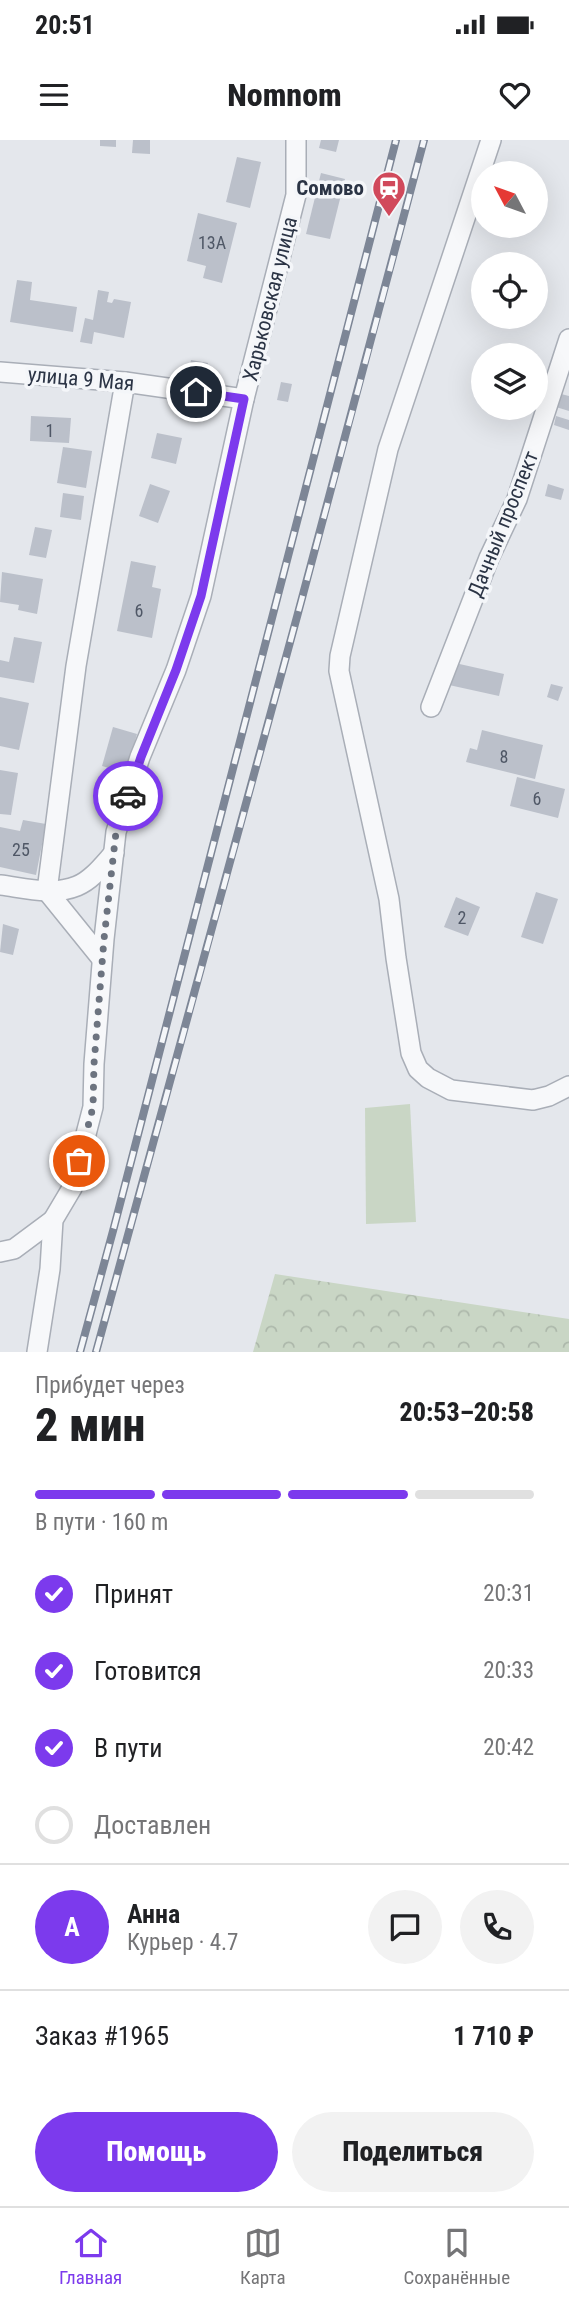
<!DOCTYPE html>
<html lang="ru">
<head>
<meta charset="utf-8">
<style>
  body { margin:0; font-family:"Roboto Condensed",sans-serif; background:#f2f2f2; color:#202124; height:100vh; display:flex; flex-direction:column; font-size:26px; white-space:nowrap }
  * { box-sizing:border-box; margin:0 }
  p { font-size:23px; color:#757577 }
  .icon { flex:none; width:38px; height:38px; fill:none; stroke:currentColor; stroke-width:2; stroke-linecap:round; stroke-linejoin:round }
  .map { position:relative; height:1212px; overflow:hidden }
  .panel { display:flex; flex-direction:column; background:#fff; flex:1 }
  .panel>* { flex:none }
  .needle { width:46px; rotate:311deg }
  .controls { position:absolute; left:471px; top:21px; display:grid; gap:14px }
  .controls a { display:grid; place-items:center; width:77px; height:77px; border-radius:50%; background:#fff; box-shadow:0 7px 28px #0002; font-size:35px }
  .pin { position:absolute; display:grid; place-items:center; width:60px; height:60px; color:#fff; margin:-30px; border:4px solid #fff; border-radius:50%; box-shadow:0 2px 7px #0007 }
  .courier { position:absolute; display:grid; place-items:center; width:70px; height:70px; margin:-35px; border:5px solid #7c3aed; border-radius:50%; background:#fff; color:#222; box-shadow:0 2px 9px #0007 }
  .head em { font-style:normal; font-weight:800 }
  .head div { display:flex; flex-direction:column-reverse }
  .head { display:flex; align-items:center; justify-content:space-between; height:119px; padding:0 35px }
  h1 { font-size:46px; font-weight:800; line-height:52px }
  .bar { display:grid; grid-template-columns:repeat(4,1fr); gap:10px 7px; align-content:center; height:84px; padding:0 35px }
  .bar i { height:9px; border-radius:5px; background:#e0e0e0 }
  .bar .current { background:#7c3aed }
  .bar p { grid-column:span 4 }
  .line { display:flex; align-items:center; gap:18px; padding:0 35px; border-top:2px solid #e0e0e0 }
  .line div { flex:1 }
  .round { display:grid; place-items:center; flex:none; width:74px; height:74px; border-radius:37px; background:#f2f2f2 }
  ol { padding:0 35px; list-style:none }
  li { display:flex; align-items:center; gap:21px; height:77px }
  li p { margin-inline-start:auto }
  li .icon { padding:7px; border-radius:50%; background:#7c3aed; color:#fff; stroke-width:4 }
  li:last-child { color:#757577 }
  li i { width:38px; height:38px; border:4px solid #e0e0e0; border-radius:50% }
  .button { display:flex; gap:14px; margin-top:auto; padding:14px 35px }
  .button a { flex:1; height:80px; border-radius:42px; background:#7c3aed; color:#fff; font-size:28px; font-weight:800; line-height:80px; text-align:center }
  .button a+a { background:#f2f2f2; color:#202124 }
  .status { display:flex; justify-content:space-between; align-items:center; height:49px; padding:0 35px; background:#fff; direction:ltr }
  .status svg { height:19px; fill:currentColor }
  header { display:flex; justify-content:space-between; align-items:center; height:91px; padding:0 35px; background:#fff; font-size:32px; font-weight:800 }
  .menu { display:flex; justify-content:space-around; align-items:center; height:98px; border-top:2px solid #e0e0e0; background:#fff; font-size:19px; color:#757577 }
  .menu a { display:grid; justify-items:center; gap:4px }
  .menu .current { color:#7c3aed }
  .map>svg:first-child { display:block }
  .forest { fill:url(#forest-crowns) }
  .garden { fill:#c9d6c5 }
  .building { fill:#bbc0ca }
  .lines { fill:none; stroke-linecap:round; stroke-linejoin:round }
  .minor-casing { stroke:#a9aeb7; stroke-width:22 }
  .minor { stroke:#f7f8fa; stroke-width:19 }
  .rail-casing { stroke:#7d8696; stroke-width:8 }
  .rail { stroke:#f4f6f9; stroke-width:5; stroke-dasharray:16; stroke-linecap:butt }
  .done { stroke:#6c737f; stroke-width:7; stroke-dasharray:0 12.6 }
  .route { stroke:#7c3aed; stroke-width:9 }
  .labels { text-anchor:middle; dominant-baseline:central; stroke-width:7; stroke-linejoin:round; paint-order:stroke }
  .number-label { font-size:18px; fill:#4f5766 }
  .poi-label { font-size:21px; font-weight:bold; fill:#2b3445; stroke:#f4f6f9; text-anchor:end }
  .street-label { font-size:21px; fill:#2b3445; stroke:#f4f6f9 }
</style>
</head>
<body>
<div class="status"><b>20:51</b><svg viewBox="0 0 49 12"><path d="M0 12V9h3v3zM5 12V6h3v6zM10 12V3h3v9zM15 12V0h3v12zM26 1h20v11H26zM47 4h2v5h-2z"/></svg></div>
<header><svg class="icon" aria-label="menu" viewBox="0 0 24 24"><path d="M4 6h16M4 12h16M4 18h16"/></svg>Nomnom<svg class="icon" aria-label="heart" viewBox="0 0 24 24"><path d="M12 20l-8-8c-3-5 5-10 8-4 3-6 11-1 8 4z"/></svg></header>
<div class="map">
<svg width="569" height="1212" viewBox="0 0 569 1212">
  <defs>
    <pattern id="forest-crowns" width="20" height="18" patternUnits="userSpaceOnUse" patternTransform="scale(1.75)"><rect width="20" height="18" fill="#c9d6c5"/><path d="M2 6a3 3 0 1 1 6 0M12 15a3 3 0 1 1 6 0" fill="none" stroke="#adb8ab"/></pattern>
  </defs>
  <rect width="100%" height="100%" fill="#e4e7ec"/>
  <polygon class="forest" points="275,1134 569,1179 569,1212 253,1212"/>
  <polygon class="garden" points="410,964 416,1082 366,1084 365,968"/>
  <g class="building">
    <polygon points="100,0 116,0 116,7 100,6"/>
    <polygon points="133,0 150,0 150,14 132,13"/>
    <polygon points="321,0 339,0 336,12 319,8"/>
    <polygon points="237,17 261,22 250,68 226,62"/>
    <polygon points="321,33 345,39 330,99 306,94"/>
    <polygon points="198,73 237,83 222,143 203,138 206,126 187,121"/>
    <polygon points="17,140 32,142 30,160 77,167 73,192 10,182"/>
    <polygon points="98,150 109,152 107,162 112,163 114,159 131,162 124,198 94,192 92,204 80,202 85,178 93,180"/>
    <polygon points="191,220 208,223 206,237 188,233"/>
    <polygon points="281,242 292,244 288,262 277,260"/>
    <polygon points="561,254 569,256 569,271 556,267"/>
    <polygon points="31,276 71,278 69,303 30,301"/>
    <polygon points="556,276 569,280 569,290 554,285"/>
    <polygon points="157,293 182,298 176,324 151,318"/>
    <polygon points="63,307 92,311 86,348 57,343"/>
    <polygon points="150,344 170,351 158,383 139,376"/>
    <polygon points="548,344 564,349 561,360 545,356"/>
    <polygon points="63,353 84,356 81,380 60,377"/>
    <polygon points="35,387 52,390 46,418 29,415"/>
    <polygon points="131,421 156,426 152,447 161,449 152,498 117,491"/>
    <polygon points="2,432 43,439 37,474 18,470 19,465 0,462"/>
    <polygon points="14,497 42,502 34,543 0,537 0,520 9,522"/>
    <polygon points="455,523 504,534 499,556 449,545"/>
    <polygon points="551,544 563,547 558,561 547,557"/>
    <polygon points="0,557 29,563 19,610 0,606"/>
    <polygon points="113,587 137,594 126,633 102,626"/>
    <polygon points="482,590 543,605 535,639 466,622 470,608 477,610"/>
    <polygon points="0,630 18,633 11,675 0,674"/>
    <polygon points="517,637 565,649 558,678 510,666"/>
    <polygon points="23,680 46,684 36,735 0,727 0,687 20,691"/>
    <polygon points="536,752 558,759 543,804 521,797"/>
    <polygon points="456,757 480,767 468,796 444,787"/>
    <polygon points="3,784 19,789 13,815 0,812"/>
  </g>
  <g class="lines">
    <g class="minor-casing">
      <g id="minor">
        <polyline points="491,0 388,309 340,516 339,531 389,759 396,818 411,913 418,929 428,938 451,950 533,960 549,956 569,946"/>
        <polyline points="0,232 125,242 244,259"/>
        <polyline points="431,567 489,418 517,359 569,199"/>
        <path d="M0,745C24,748 53,756 77,746C92,740 104,724 114,713"/>
        <polyline points="47,751 76,526 125,242"/>
        <polyline points="47,751 102,819"/>
        <polyline points="0,1112 14,1109 53,1080"/>
        <polyline points="37,1212 50,1129 53,1080 72,1048 93,967 94,924 104,799 116,692 140,617 176,530 201,456 244,259 296,55 296,0"/>
      </g>
    </g>
    <use href="#minor" class="minor"/>
    <g class="rail-casing">
      <g id="rail">
        <polyline points="80,1212 113,1091 396,0"/>
        <path d="M96,1212C207,808 318,405 424,0"/>
      </g>
    </g>
    <use href="#rail" class="rail"/>
  </g>
  <g class="lines">
    <polyline class="done" points="79,1021 93,967 94,924 104,799 116,692 128,656"/>
    <polyline class="route" points="128,656 141,617 176,530 201,456 244,259 196,252"/>
  </g>
  <defs>
    <g id="station-pin" transform="scale(1.75)"><path d="M0 17L-7.5 6A9.5 9.5 0 1 1 7.5 6Z" fill="#d1495b" stroke="#f4f6f9"/><path d="M-3-6H3Q5-6 5-4V2Q5 4 3 4L4.5 6H3L1.5 4h-3L-3 6H-4.5L-3 4Q-5 4-5 2V-4Q-5-6-3-6ZM-3.5-4v3h7v-3ZM-3.5 1v1.5H-2V1ZM2 1v1.5H3.5V1Z" fill="#fff"/></g>
  </defs>
  <g fill-rule="evenodd">
    <use href="#station-pin" x="389" y="48"/>
  </g>
  <g class="labels">
    <g class="number-label">
      <text x="212" y="102">13А</text>
      <text x="50" y="290">1</text>
      <text x="139" y="470">6</text>
      <text x="504" y="616">8</text>
      <text x="537" y="658">6</text>
      <text x="21" y="709">25</text>
      <text x="462" y="777">2</text>
    </g>
    <g class="poi-label">
      <text x="364" y="48">Сомово</text>
    </g>
    <g class="street-label">
      <text transform="translate(270 159) rotate(-76)">Харьковская улица</text>
      <text transform="translate(81 239) rotate(5)">улица 9 Мая</text>
      <text transform="translate(503 384) rotate(-68)">Дачный проспект</text>
    </g>
  </g>
</svg>
<div class="controls">
<a><svg class="needle" viewBox="-14 -14 28 28"><path d="M0-13l5 13h-10z" fill="#e53935"/><path d="M0 13l5-13h-10z" fill="#757577"/></svg></a>
<a><svg class="icon" aria-label="locate" viewBox="0 0 24 24"><circle cx="12" cy="12" r="6"/><path d="M12 2v4M12 18v4M2 12h4M18 12h4"/></svg></a>
<a><svg class="icon" aria-label="layers" viewBox="0 0 24 24"><path d="M12 4l9 5-9 5-9-5zM3 14l9 5 9-5"/></svg></a>
</div>
<div class="pin" style="left:79px;top:1021px;background:#ea580c"><svg class="icon" aria-label="bag" viewBox="0 0 24 24"><path d="M5 8h14l-1 12H6zM9 8a3 3 0 0 1 6 0"/></svg></div>
<div class="pin" style="left:196px;top:252px;background:#1f2937"><svg class="icon" aria-label="home" viewBox="0 0 24 24"><path d="M3 11l9-7 9 7M6 9v11h12V9"/></svg></div>
<div class="courier" style="left:128px;top:656px"><svg class="icon" aria-label="car" viewBox="0 0 24 24"><path d="M5 17H2v-5l4-1 3-4h7l3 4 3 1v5h-3M9 17h6M6 11h13"/><circle cx="7" cy="17" r="2"/><circle cx="17" cy="17" r="2"/></svg></div>
</div>
<section class="panel">
<div class="head"><div><h1>2 мин</h1><p>Прибудет через</p></div><em>20:53–20:58</em></div>
<div class="bar"><i class="current"></i><i class="current"></i><i class="current"></i><i></i><p>В пути · 160 m</p></div>
<ol>
<li><svg class="icon" aria-label="check" viewBox="0 0 24 24"><path d="M5 12l5 5 9-10"/></svg>Принят<p>20:31</p></li>
<li><svg class="icon" aria-label="check" viewBox="0 0 24 24"><path d="M5 12l5 5 9-10"/></svg>Готовится<p>20:33</p></li>
<li><svg class="icon" aria-label="check" viewBox="0 0 24 24"><path d="M5 12l5 5 9-10"/></svg>В пути<p>20:42</p></li>
<li><i></i>Доставлен</li>
</ol>
<div class="line" style="height:126px"><b class="round" style="background:#7c3aed;color:#fff">А</b><div><b>Анна</b><p>Курьер · 4.7</p></div><a class="round"><svg class="icon" aria-label="chat" viewBox="0 0 24 24"><path d="M4 5h16v11H9l-5 4z"/></svg></a><a class="round"><svg class="icon" aria-label="phone" viewBox="0 0 24 24"><path d="M5 4h4l2 5-3 2q2 4 5 5l2-3 5 2v4C11 20 4 13 5 4z"/></svg></a></div>
<div class="line" style="height:91px"><div>Заказ #1965</div><b>1 710 ₽</b></div>
<div class="button"><a>Помощь</a><a>Поделиться</a></div>
</section>
<nav class="menu">
<a class="current"><svg class="icon" aria-label="home" viewBox="0 0 24 24"><path d="M3 11l9-7 9 7M6 9v11h12V9"/></svg>Главная</a>
<a><svg class="icon" aria-label="map" viewBox="0 0 24 24"><path d="M3 6l6-2 6 2 6-2v14l-6 2-6-2-6 2zM9 4v14M15 6v14"/></svg>Карта</a>
<a><svg class="icon" aria-label="saved" viewBox="0 0 24 24"><path d="M7 4h10v16l-5-4-5 4z"/></svg>Сохранённые</a>
</nav>
</body>
</html>
